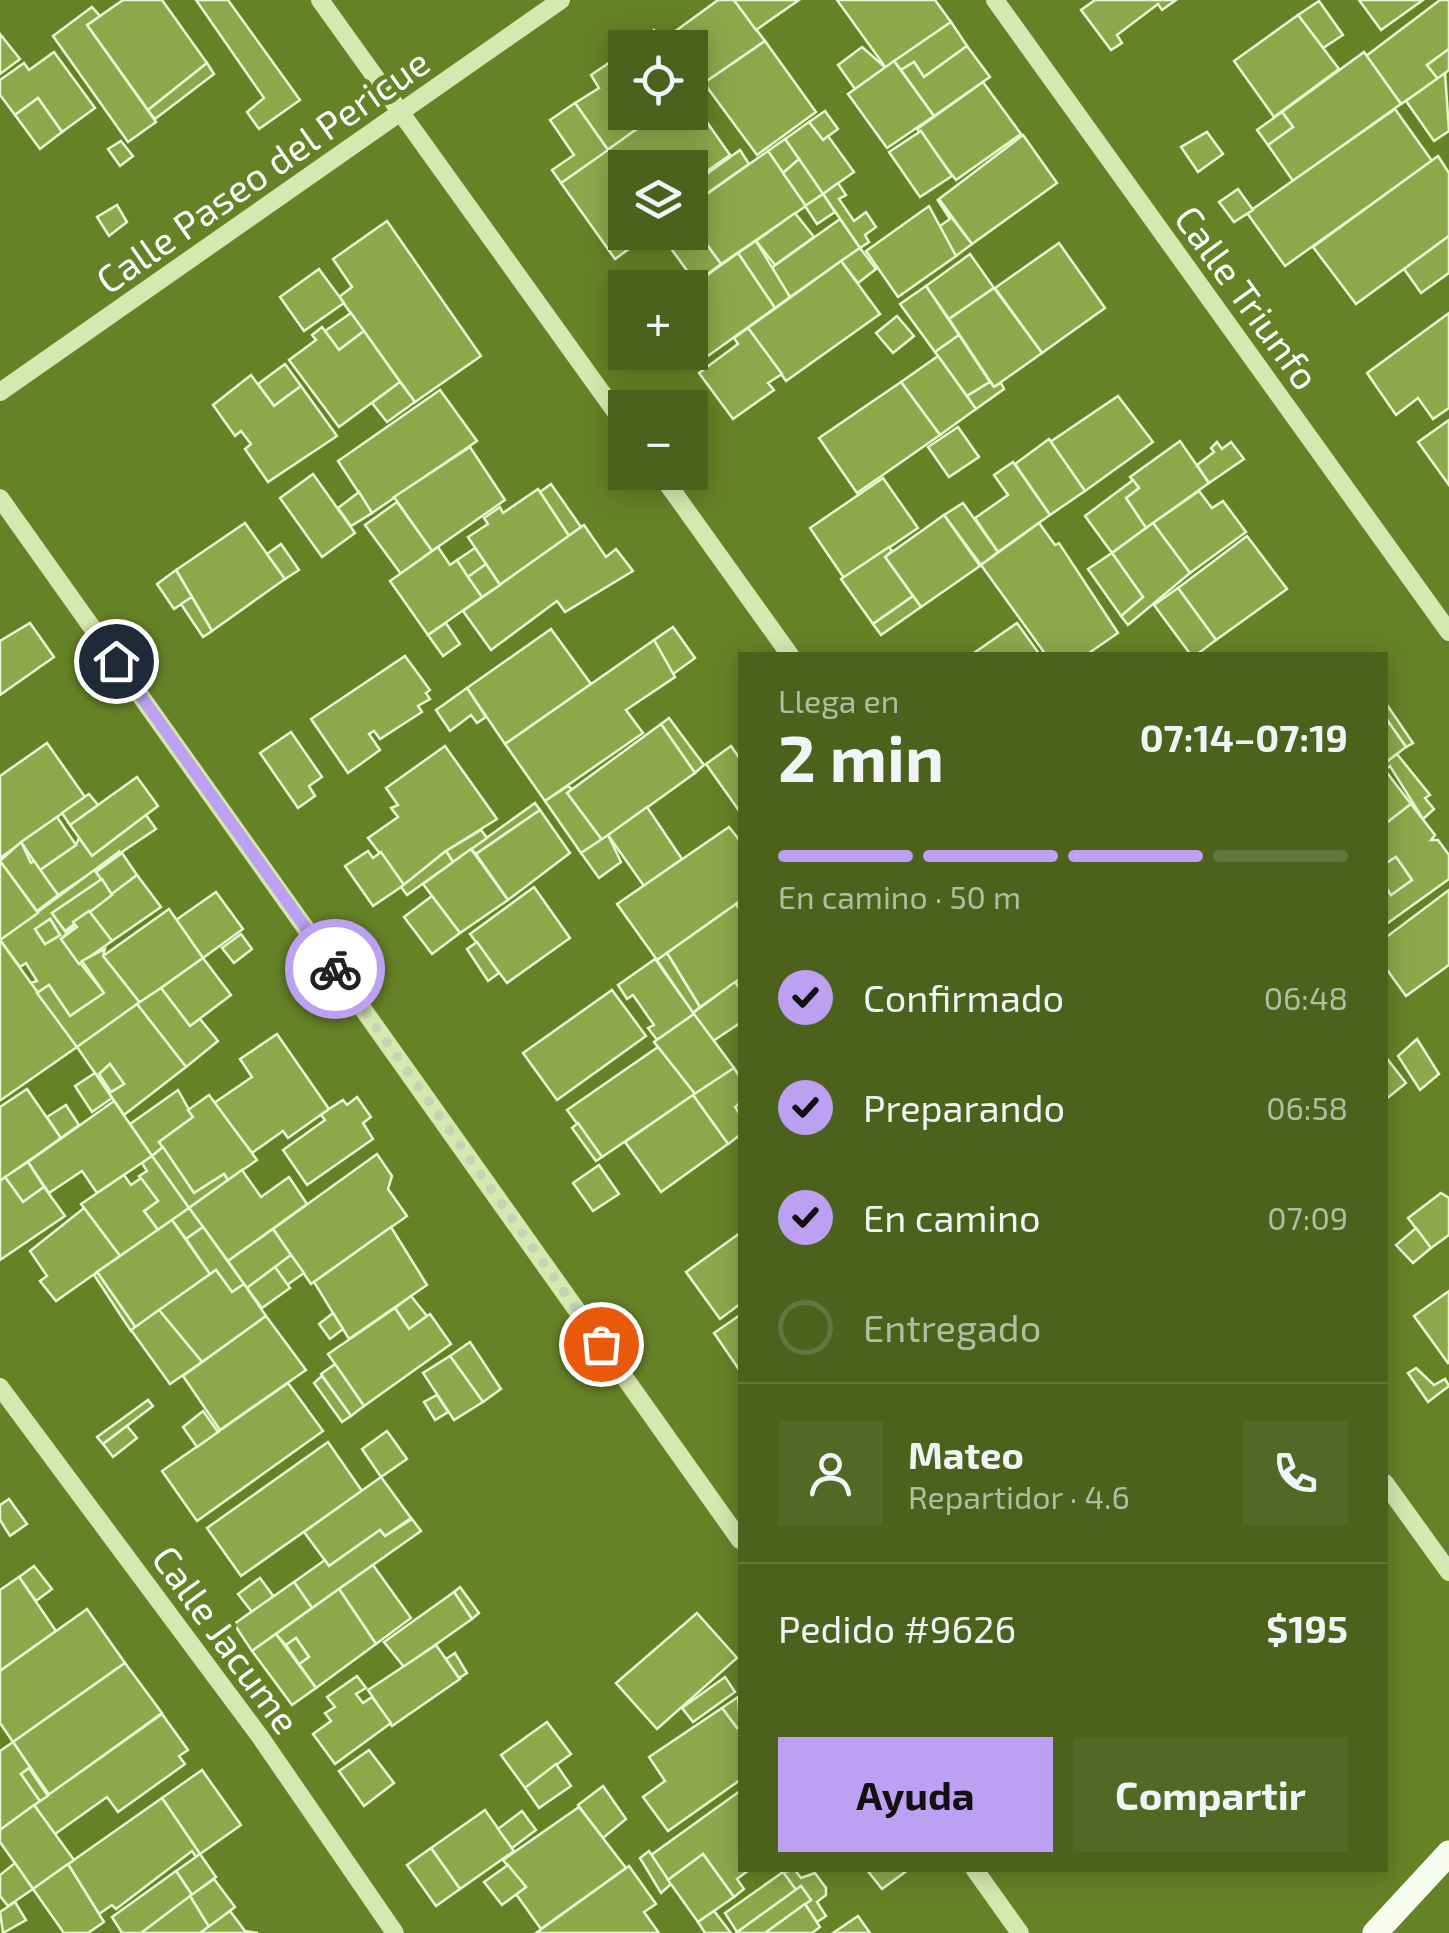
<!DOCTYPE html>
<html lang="es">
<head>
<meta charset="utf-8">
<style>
  body { margin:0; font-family:"Exo 2",sans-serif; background:#536825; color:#f1f3f6; height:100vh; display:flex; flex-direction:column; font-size:38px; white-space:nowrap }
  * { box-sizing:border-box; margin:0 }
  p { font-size:32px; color:#b2bca3 }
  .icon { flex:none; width:55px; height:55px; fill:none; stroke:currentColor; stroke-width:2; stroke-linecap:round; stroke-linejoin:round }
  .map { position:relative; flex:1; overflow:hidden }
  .side { position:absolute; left:738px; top:652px; width:650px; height:1220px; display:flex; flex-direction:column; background:#4c621c; border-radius:0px; box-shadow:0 5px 25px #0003 }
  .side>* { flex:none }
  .controls { position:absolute; left:608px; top:30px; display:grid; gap:20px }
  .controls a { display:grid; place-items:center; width:100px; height:100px; border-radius:0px; background:#4c621c; box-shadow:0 5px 25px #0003; font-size:50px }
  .pin { position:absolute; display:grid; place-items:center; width:85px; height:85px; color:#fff; margin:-42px; border:5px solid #fff; border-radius:50%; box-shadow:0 2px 10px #0007 }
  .courier { position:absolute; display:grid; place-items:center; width:100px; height:100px; margin:-50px; border:8px solid #bca0f2; border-radius:50%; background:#fff; color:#222; box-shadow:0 2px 12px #0007 }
  .summary em { font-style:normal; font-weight:700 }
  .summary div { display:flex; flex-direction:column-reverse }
  .summary { display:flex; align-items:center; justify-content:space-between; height:170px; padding:0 40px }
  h1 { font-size:65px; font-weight:700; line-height:75px }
  .bar { display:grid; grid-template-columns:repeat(4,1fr); gap:15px 10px; align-content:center; height:120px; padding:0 40px }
  .bar i { height:12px; border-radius:8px; background:#63763b }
  .bar .current { background:#bca0f2 }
  .bar p { grid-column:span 4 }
  .line { display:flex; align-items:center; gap:25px; padding:0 40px; border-top:2px solid #63763b }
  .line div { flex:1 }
  .round { display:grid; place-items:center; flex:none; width:105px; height:105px; border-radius:0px; background:#536825 }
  ol { padding:0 40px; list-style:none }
  li { display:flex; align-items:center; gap:30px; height:110px }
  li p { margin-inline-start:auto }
  li .icon { padding:10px; border-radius:50%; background:#bca0f2; color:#111; stroke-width:4 }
  li:last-child { color:#b2bca3 }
  li i { width:55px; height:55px; border:5px solid #63763b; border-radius:50% }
  .action { display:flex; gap:20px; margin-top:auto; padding:20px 40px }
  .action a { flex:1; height:115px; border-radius:0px; background:#bca0f2; color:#111; font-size:40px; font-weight:700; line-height:115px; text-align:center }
  .action a+a { background:#536825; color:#f1f3f6 }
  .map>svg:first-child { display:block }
  .building { fill:#8da84b; stroke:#ebf5d2; stroke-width:2.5; fill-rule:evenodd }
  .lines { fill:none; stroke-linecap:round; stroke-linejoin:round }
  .minor { stroke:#d6e7af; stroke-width:18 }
  .major { stroke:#f9fdf0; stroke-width:25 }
  .done { stroke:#c9d3b3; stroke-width:10; stroke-dasharray:0 18 }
  .route { stroke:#bca0f2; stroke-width:12 }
  .labels { text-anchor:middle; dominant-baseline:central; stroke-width:10; stroke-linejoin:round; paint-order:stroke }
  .street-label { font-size:38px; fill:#fff; stroke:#668226 }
</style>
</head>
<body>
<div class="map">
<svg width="1449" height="1933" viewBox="0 0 1449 1933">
  <rect width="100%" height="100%" fill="#668226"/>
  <g class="building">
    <polygon points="123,0 162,0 207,63 148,110 87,25"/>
    <polygon points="196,0 228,0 300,100 259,129 247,112 264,98"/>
    <polygon points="718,0 734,0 765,41 704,83 690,63 690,48 679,48 670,35"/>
    <polygon points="734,0 799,0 756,30"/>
    <polygon points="837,0 935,0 951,22 886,68"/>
    <polygon points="1095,0 1176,0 1162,10 1158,4 1117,35 1122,43 1111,50 1081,10"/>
    <polygon points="1359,0 1423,0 1381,30"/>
    <polygon points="1440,0 1449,0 1449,49 1427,65 1438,79 1401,104 1366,56"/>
    <polygon points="1319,1 1343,35 1323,48 1298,15"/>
    <polygon points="92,7 100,16 87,25 156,122 128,142 53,36"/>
    <polygon points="1298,15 1339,69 1274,117 1234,61"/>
    <polygon points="951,22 967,46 924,77 914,62 901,70 894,61"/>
    <polygon points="654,30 666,48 630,48"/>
    <polygon points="0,34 20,59 0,74"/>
    <polygon points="765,41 816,112 757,155 704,83"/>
    <polygon points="967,46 990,77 934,116 901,70 914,62 924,77"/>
    <polygon points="862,47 886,68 855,89 838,65"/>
    <polygon points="1449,49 1449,70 1438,79 1427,65"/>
    <polygon points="54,52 95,108 62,132 38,98 15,115 0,95 0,80 24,63 29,70"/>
    <polygon points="1364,52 1401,104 1293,181 1268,145 1293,127 1282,112"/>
    <polygon points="619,56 625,65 625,112 655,116 608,150 575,103 599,88 591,75"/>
    <polygon points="894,61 934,116 887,148 848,94"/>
    <polygon points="207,63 214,74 155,119 148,110"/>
    <polygon points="1445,73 1449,131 1434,141 1406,101"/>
    <polygon points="983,82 1021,134 956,180 917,129"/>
    <polygon points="38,98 62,132 40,149 15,115"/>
    <polygon points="690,98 730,155 690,183 690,168 625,168 625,232 651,233 615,259 561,183 655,116 653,112 690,112"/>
    <polygon points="575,103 608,150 561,183 552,170 574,155 550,120"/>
    <polygon points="1395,109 1432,161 1285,266 1247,213"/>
    <polygon points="825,111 838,129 823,140 809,122"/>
    <polygon points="1282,112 1293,127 1268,145 1257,130"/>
    <polygon points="809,122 823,140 828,136 854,172 823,194 785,139"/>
    <polygon points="921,131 952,176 920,197 889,152"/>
    <polygon points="1207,132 1223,154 1198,172 1181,147"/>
    <polygon points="1023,135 1057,183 972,244 939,199"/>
    <polygon points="785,139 799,159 783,173 768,151"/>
    <polygon points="121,141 133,156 120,166 108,149"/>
    <polygon points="740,150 749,164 696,201 690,186"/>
    <polygon points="768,151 806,206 721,264 690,222 690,206"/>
    <polygon points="1438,156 1449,173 1449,236 1356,304 1313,247"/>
    <polygon points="799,159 823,194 806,206 783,173"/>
    <polygon points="838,183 846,195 839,199 854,221 866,212 876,227 865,235 869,242 860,248 823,194"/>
    <polygon points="1238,189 1253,210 1234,222 1219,202"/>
    <polygon points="823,194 835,212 817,224 805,206"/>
    <polygon points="937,199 972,244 956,256 937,228 950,219"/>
    <polygon points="117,205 127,222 109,236 97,217"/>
    <polygon points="929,206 956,256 898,297 866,251"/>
    <polygon points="795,213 814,237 775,265 756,241"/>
    <polygon points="840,219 860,248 790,297 770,269"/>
    <polygon points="387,221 481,356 415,402 339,297 352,287 333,259"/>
    <polygon points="690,222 721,264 696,283 659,232 690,232"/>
    <polygon points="1449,236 1449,273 1421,293 1404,269"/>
    <polygon points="756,241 790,297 775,308 738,253"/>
    <polygon points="1059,243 1105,308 1042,353 995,288"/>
    <polygon points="860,248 876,269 858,283 841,261"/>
    <polygon points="738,253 775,308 691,368 680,352 690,352 689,288"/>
    <polygon points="970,254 994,288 949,319 926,286"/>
    <polygon points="841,261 880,314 786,381 748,328"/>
    <polygon points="319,269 344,303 304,331 280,297"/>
    <polygon points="926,286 959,335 935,352 900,304"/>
    <polygon points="994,288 1042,353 994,387 949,319"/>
    <polygon points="351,313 364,331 339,350 325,331"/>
    <polygon points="1449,313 1449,408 1433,419 1418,398 1396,415 1367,373"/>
    <polygon points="897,316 914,336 893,353 876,333"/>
    <polygon points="322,327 339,350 364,331 400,382 339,427 289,360 316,340 312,335"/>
    <polygon points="748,328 782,374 768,383 774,390 733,419 699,373 738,344 734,338"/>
    <polygon points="959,335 990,382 967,396 935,352"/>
    <polygon points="938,356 976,409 940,435 901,382"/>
    <polygon points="285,364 301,386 274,406 258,384"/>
    <polygon points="251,375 274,406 301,386 337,436 268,482 245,449 251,444 241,431 235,436 213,405"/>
    <polygon points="400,382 415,402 387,422 372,403"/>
    <polygon points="901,382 940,435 857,493 819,438"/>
    <polygon points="990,382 994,387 1001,383 1004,389 976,409 967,396"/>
    <polygon points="440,390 477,441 372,513 338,461"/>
    <polygon points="1118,396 1153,442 1085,491 1050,442"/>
    <polygon points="1449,420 1449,485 1418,442"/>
    <polygon points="958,427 979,457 949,477 928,447"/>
    <polygon points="1049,439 1085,491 1050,515 1015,464"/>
    <polygon points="1180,441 1209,483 1146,528 1126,498 1139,488 1130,477"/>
    <polygon points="1217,442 1222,449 1231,442 1244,459 1209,483 1197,465 1214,452 1211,448"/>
    <polygon points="470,447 505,500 432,551 394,497"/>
    <polygon points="1013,462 1050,515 998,552 975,518 1008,495 994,475"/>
    <polygon points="313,474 355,533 322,557 280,498"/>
    <polygon points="883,478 918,528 844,578 810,528"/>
    <polygon points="1133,480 1139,488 1126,498 1146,528 1112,553 1085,516"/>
    <polygon points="551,484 581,527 569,536 540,492"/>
    <polygon points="538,489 569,536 500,585 468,537 488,524 484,518 500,507 503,513"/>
    <polygon points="1199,491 1212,508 1223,501 1246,532 1190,573 1153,523"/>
    <polygon points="359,492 372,513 351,526 338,508"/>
    <polygon points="397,502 432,551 401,574 365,525"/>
    <polygon points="963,503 998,552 981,565 944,515"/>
    <polygon points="944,515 980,566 921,607 885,557"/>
    <polygon points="245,523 285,579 212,631 176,570"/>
    <polygon points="1039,523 1055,545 1059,543 1118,633 1086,655 1046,655 981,565"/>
    <polygon points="1153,523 1190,573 1128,625 1121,616 1143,597 1112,553"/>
    <polygon points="584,525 606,557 616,549 633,571 565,612 557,601 491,650 463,611"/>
    <polygon points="1247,536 1287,589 1216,640 1178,588"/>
    <polygon points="281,544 299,570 285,579 267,554"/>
    <polygon points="438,547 450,565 457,560 482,597 428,635 390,581"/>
    <polygon points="889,547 892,551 885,557 913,596 873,624 841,579"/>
    <polygon points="475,548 486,564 468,577 457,560"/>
    <polygon points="1112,553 1143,597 1121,616 1088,569"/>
    <polygon points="486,564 500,585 482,597 468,577"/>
    <polygon points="176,570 192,597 174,609 157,584"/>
    <polygon points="1178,588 1216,640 1196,655 1191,655 1154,605"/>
    <polygon points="913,596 921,607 881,635 873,624"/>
    <polygon points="192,597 212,631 203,637 181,604"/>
    <polygon points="30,623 54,657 0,695 0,641"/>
    <polygon points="446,623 460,644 443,656 428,635"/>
    <polygon points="1017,623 1040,655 971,655"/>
    <polygon points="673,627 695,658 673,674 654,640"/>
    <polygon points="551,629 591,684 505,744 467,688"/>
    <polygon points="654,640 675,677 626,710 643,733 545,801 505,744"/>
    <polygon points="405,656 430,690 426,693 430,699 418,706 422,712 380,739 374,731 369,734 380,750 348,773 311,719"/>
    <polygon points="467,688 486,717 477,723 471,715 450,731 436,710"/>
    <polygon points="1385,702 1413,743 1406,747 1385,717"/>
    <polygon points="1385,717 1406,747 1385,763"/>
    <polygon points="669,718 704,765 695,773 661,724"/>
    <polygon points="661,724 695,773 602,840 567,793"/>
    <polygon points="291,732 322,777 309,786 315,796 298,808 260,753"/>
    <polygon points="47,743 85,797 0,858 0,776"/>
    <polygon points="445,746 497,819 443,853 404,885 368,838 398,817 391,808 398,805 386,788"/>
    <polygon points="731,746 740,759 740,812 706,764"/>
    <polygon points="1397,754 1430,795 1425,798 1434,809 1423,819 1390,766 1385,770 1385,763"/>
    <polygon points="1385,770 1411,804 1385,824"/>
    <polygon points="137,777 158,806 92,856 70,825"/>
    <polygon points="568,786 572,789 567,793 602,840 581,853 545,801"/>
    <polygon points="89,794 98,805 70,825 62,813"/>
    <polygon points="535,803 540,810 476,854 471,849"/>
    <polygon points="1411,804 1435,835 1431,840 1438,840 1449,855 1449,879 1385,925 1385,886 1391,895 1412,880 1396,857 1385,864 1385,824"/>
    <polygon points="647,807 682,859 644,886 608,835"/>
    <polygon points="540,810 570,853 508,900 476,854"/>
    <polygon points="146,815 156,829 58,895 40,870 76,845 79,838 92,856"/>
    <polygon points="57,817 76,845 40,870 21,842"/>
    <polygon points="729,827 740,841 740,901 657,960 617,904"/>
    <polygon points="481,830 487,838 453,862 446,851"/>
    <polygon points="608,835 621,862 599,878 581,853"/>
    <polygon points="21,842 31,863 34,861 58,895 37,911 0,861"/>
    <polygon points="471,849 508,900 460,933 423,884"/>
    <path d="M120,851L96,872L102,879L52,913L65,931L75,925L61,939L104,993L70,1016L49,985L37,993L31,983L37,981L26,963L20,967L0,940ZM50,919L60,935L45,944L35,929Z"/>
    <polygon points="368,851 373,858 381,852 404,885 373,906 345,866"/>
    <polygon points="446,851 453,862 407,895 401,887"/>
    <polygon points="122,853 137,875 112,895 96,872"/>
    <polygon points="1396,857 1412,880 1391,895 1385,886 1385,864"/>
    <polygon points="0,861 38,913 0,940"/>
    <polygon points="137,875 161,907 112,941 89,911"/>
    <polygon points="102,879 112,895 65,931 52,913"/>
    <polygon points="534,887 570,938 507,983 470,934"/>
    <polygon points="1449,890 1449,965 1406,996 1385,967 1385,938"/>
    <polygon points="216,892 243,929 203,958 176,920"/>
    <polygon points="432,896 460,933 432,954 404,917"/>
    <polygon points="736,904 740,910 740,979 700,1007 667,953"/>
    <polygon points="169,909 203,958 140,1003 103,956"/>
    <polygon points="89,911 112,941 79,964 61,939 77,927 73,922"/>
    <polygon points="50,919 60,935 45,944 35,929"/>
    <polygon points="241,934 252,949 234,963 222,948"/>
    <polygon points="0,940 77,1047 1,1100 0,1098"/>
    <polygon points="477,942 499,973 488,981 467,949"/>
    <polygon points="105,949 103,956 140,1003 77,1047 37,993 49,985 70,1016 104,993 82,961"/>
    <polygon points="667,953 700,1007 693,1013 657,960"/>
    <polygon points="203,958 231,995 190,1026 161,988"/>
    <polygon points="655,959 694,1014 657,1040 648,1028 654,1025 633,995 627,999 618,985"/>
    <polygon points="735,982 740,989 740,1023 713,1041 693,1013"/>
    <polygon points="161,988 190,1026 200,1019 218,1041 186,1067 137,1004"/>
    <polygon points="612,990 646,1036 557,1100 523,1053"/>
    <path d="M137,1004L186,1067L124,1115L77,1047ZM110,1064L124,1084L111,1092L99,1074Z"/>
    <polygon points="694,1014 734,1068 695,1094 654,1042"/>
    <polygon points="277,1034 329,1109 288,1138 283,1131 252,1153 214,1103 252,1077 240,1059"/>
    <polygon points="1417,1039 1439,1074 1420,1090 1398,1056"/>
    <polygon points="658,1047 695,1094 602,1157 567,1110"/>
    <polygon points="1385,1056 1406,1083 1385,1100"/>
    <polygon points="110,1064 124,1084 111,1092 99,1074"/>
    <polygon points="734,1068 740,1077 740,1103 735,1107 740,1114 740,1135 728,1144 693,1095"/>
    <polygon points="95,1073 112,1098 92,1112 75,1086"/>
    <polygon points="27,1089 61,1138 0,1181 0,1107"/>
    <polygon points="178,1090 193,1117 159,1142 163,1147 152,1156 130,1124"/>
    <polygon points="209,1095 257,1160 228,1180 224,1174 194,1193 159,1142 193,1117 188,1110"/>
    <polygon points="693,1095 728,1144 661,1192 625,1142"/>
    <polygon points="357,1097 371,1117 363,1123 373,1139 307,1185 283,1150 325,1120 321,1115 329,1109 343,1100 347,1105"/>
    <polygon points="114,1101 152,1156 97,1193 82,1171 49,1193 28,1162"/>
    <polygon points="66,1105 79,1125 61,1138 47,1117"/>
    <polygon points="578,1123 602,1157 596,1161 572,1128"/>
    <polygon points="163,1147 194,1193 224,1174 228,1180 189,1208 152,1156"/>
    <polygon points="377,1154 392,1176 388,1189 407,1216 311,1284 273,1229"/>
    <polygon points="152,1156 189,1208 158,1230 144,1211 158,1201 139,1176 147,1171 142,1163"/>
    <polygon points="28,1162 44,1187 23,1202 5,1177"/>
    <polygon points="599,1165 619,1194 593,1211 573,1183"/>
    <polygon points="242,1170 261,1197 289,1177 307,1204 228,1261 189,1208"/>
    <polygon points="124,1175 131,1185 141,1178 158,1201 144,1211 158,1230 120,1256 81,1204"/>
    <polygon points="5,1177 23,1202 44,1187 65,1216 0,1260 0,1181"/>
    <polygon points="1441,1193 1449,1198 1449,1235 1431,1248 1408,1218"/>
    <polygon points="84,1208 120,1256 56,1301 40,1281 47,1276 30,1251"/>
    <polygon points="189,1208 203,1227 186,1239 172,1220"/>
    <polygon points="172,1220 210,1274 136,1328 97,1272"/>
    <polygon points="203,1227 244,1284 232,1292 216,1270 210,1274 186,1239"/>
    <polygon points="391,1227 427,1285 349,1339 314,1282"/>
    <polygon points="1416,1228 1431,1248 1413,1263 1396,1245"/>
    <polygon points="273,1229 291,1255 247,1288 228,1261"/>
    <polygon points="740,1233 740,1304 720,1319 686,1272"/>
    <polygon points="291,1255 304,1273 287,1285 275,1267"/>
    <polygon points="275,1267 290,1288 262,1308 247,1288"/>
    <polygon points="216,1270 232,1292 244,1284 266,1316 202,1362 159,1310"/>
    <polygon points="97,1272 136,1328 131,1331 94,1275"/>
    <polygon points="1449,1291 1449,1362 1448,1363 1414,1316"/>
    <polygon points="411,1296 427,1316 409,1329 395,1308"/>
    <polygon points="395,1308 409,1329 430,1314 451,1344 364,1406 328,1354"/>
    <polygon points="159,1310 202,1362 170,1384 131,1330"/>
    <polygon points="333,1313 343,1329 330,1339 319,1324"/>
    <polygon points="740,1315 740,1371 714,1333"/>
    <polygon points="266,1316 306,1370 220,1430 183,1376"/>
    <polygon points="470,1342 501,1389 483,1402 450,1356"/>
    <polygon points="450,1356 483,1402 454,1420 423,1373"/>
    <polygon points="335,1364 364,1406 351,1416 321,1374"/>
    <polygon points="1416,1368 1434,1385 1445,1379 1449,1386 1428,1402 1408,1373"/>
    <polygon points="322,1376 351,1416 342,1422 314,1383"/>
    <polygon points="288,1383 323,1431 197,1521 162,1471"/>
    <polygon points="437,1395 448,1412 435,1420 424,1402"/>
    <polygon points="148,1400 153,1406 103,1444 97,1437"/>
    <polygon points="203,1411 218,1432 197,1447 183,1427"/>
    <polygon points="127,1426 137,1438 113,1457 103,1444"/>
    <polygon points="387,1431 407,1459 381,1477 362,1449"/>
    <polygon points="328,1442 362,1491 241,1576 207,1528"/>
    <polygon points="381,1477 411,1518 385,1536 380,1530 329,1566 304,1532"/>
    <polygon points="9,1499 27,1524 10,1536 0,1520 0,1505"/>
    <polygon points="412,1519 421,1531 312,1608 294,1582 325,1560 329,1566 380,1530 385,1536"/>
    <polygon points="373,1565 411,1618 376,1644 339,1589"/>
    <polygon points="34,1566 52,1589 36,1601 19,1577"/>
    <polygon points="19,1577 56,1631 0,1671 0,1590"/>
    <polygon points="260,1578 274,1597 252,1612 238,1594"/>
    <polygon points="294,1582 312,1608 252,1651 234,1624"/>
    <polygon points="460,1587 479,1613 472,1619 454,1592"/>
    <polygon points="339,1589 376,1644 316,1688 299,1664 309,1657 296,1638 286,1645 276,1634"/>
    <polygon points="454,1592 472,1619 404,1667 384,1642"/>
    <polygon points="87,1609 125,1663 13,1742 0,1723 0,1671"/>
    <polygon points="697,1613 737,1658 657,1729 616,1683"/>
    <polygon points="276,1634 316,1688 292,1705 252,1651"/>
    <polygon points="296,1638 309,1657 299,1664 286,1645"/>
    <polygon points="436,1645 460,1679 392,1726 368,1690"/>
    <polygon points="455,1653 467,1673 459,1678 446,1659"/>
    <polygon points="125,1663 162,1713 49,1795 13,1742"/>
    <polygon points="357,1676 366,1688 356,1694 363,1703 372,1697 391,1723 335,1764 313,1734 331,1721 325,1713 335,1707 327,1697"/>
    <polygon points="725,1677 735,1692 693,1722 682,1708"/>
    <polygon points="738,1697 740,1726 737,1728 722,1708"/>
    <polygon points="722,1708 737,1728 740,1726 740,1780 668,1831 643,1797 665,1781 649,1757"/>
    <polygon points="162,1714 188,1750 179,1756 185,1764 118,1812 107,1797 55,1834 34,1805"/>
    <polygon points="547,1722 571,1754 525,1788 501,1755"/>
    <polygon points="13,1742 49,1795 29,1768 21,1774 40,1801 0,1830 0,1751"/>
    <polygon points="369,1750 394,1783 364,1806 339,1771"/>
    <polygon points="556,1764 571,1786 539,1808 525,1788"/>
    <polygon points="29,1768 48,1796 40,1801 21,1774"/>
    <polygon points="202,1770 241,1825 200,1854 162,1798"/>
    <polygon points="603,1786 626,1819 603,1838 578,1805"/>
    <polygon points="740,1791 740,1870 749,1870 737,1879 744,1889 734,1897 703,1854 668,1880 651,1855"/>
    <polygon points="162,1798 200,1854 196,1857 192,1851 116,1909 112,1905 99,1914 68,1864"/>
    <polygon points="34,1805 74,1860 33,1889 0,1842 0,1830"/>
    <polygon points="579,1807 626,1868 541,1929 516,1894 526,1887 503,1860"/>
    <polygon points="485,1810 514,1851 460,1889 431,1848"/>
    <polygon points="522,1811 536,1830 512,1848 498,1829"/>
    <polygon points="431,1848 460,1889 436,1906 407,1865"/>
    <polygon points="649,1851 671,1884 661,1893 640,1858"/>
    <polygon points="200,1854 216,1877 192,1895 176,1871"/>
    <polygon points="703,1854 734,1897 698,1922 668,1880"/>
    <polygon points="15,1863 33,1889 8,1906 0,1896 0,1875"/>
    <polygon points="68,1864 104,1922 88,1933 64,1933 33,1889"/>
    <polygon points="508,1865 526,1887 502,1905 484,1882"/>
    <polygon points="629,1866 656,1904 644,1912 659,1933 536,1933"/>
    <polygon points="795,1870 801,1878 815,1873 826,1888 826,1895 817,1902 826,1916 817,1922 805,1904 811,1900 801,1886 796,1890 783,1872"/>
    <polygon points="867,1870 908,1870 882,1889"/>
    <polygon points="176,1871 192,1895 141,1933 122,1933 112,1917"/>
    <polygon points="783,1872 796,1890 737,1932 725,1913"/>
    <polygon points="214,1879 235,1907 209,1927 190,1896"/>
    <polygon points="801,1886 811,1900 765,1933 736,1933"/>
    <polygon points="190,1896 209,1927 200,1933 141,1933"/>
    <polygon points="15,1902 26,1920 3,1933 0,1912"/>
    <polygon points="805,1904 820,1927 812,1933 765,1933"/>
    <polygon points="230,1911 245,1931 258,1933 200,1933"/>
    <polygon points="714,1911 731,1933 705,1933 698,1922"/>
    <polygon points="858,1916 870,1933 833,1933"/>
  </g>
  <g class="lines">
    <g class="minor">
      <polyline points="320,0 625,425"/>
      <polyline points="995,0 1449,632"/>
      <polyline points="0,392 561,0"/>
      <polyline points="659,472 790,655"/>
      <polyline points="0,498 740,1540"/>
      <polyline points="0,1387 261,1738 395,1933"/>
      <polyline points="1385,1483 1449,1572"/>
      <polyline points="975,1870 1020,1933"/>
    </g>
    <polyline class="major" points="1375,1933 1449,1853"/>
  </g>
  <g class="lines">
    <polyline class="done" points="335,969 601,1344"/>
    <polyline class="route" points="116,661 335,969"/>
  </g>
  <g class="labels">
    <g class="street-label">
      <text transform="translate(262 170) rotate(-35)">Calle Paseo del Pericue</text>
      <text transform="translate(1248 297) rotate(54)">Calle Triunfo</text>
      <text transform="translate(227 1639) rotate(54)">Calle Jacume</text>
    </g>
  </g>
</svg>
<div class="controls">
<a><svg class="icon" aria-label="locate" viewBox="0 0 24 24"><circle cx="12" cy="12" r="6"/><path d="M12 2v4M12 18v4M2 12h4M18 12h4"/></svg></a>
<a><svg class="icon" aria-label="layers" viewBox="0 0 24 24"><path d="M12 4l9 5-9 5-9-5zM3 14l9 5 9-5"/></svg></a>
<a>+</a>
<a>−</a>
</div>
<div class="pin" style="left:601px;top:1344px;background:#ea580c"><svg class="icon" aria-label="bag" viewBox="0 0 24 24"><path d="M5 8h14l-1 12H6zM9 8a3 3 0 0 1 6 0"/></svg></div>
<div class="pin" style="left:116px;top:661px;background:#1f2937"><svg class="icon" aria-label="home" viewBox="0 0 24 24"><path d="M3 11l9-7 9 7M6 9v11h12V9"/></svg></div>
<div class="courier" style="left:335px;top:969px"><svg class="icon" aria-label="bike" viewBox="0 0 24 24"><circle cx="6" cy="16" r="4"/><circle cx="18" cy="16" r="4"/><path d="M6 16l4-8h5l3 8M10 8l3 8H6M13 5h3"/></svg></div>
<section class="side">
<div class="summary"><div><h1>2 min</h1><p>Llega en</p></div><em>07:14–07:19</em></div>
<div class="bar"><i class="current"></i><i class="current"></i><i class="current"></i><i></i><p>En camino · 50 m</p></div>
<ol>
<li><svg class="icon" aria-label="check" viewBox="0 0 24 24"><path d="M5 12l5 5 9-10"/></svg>Confirmado<p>06:48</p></li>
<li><svg class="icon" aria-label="check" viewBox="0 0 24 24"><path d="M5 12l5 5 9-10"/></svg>Preparando<p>06:58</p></li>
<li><svg class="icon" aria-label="check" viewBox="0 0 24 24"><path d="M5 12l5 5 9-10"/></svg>En camino<p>07:09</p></li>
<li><i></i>Entregado</li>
</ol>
<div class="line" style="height:180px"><a class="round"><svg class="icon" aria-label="person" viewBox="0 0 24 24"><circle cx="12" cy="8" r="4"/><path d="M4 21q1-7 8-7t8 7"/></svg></a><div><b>Mateo</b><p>Repartidor · 4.6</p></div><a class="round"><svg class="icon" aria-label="phone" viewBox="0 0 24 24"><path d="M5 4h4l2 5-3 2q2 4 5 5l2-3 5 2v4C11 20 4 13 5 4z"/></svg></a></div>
<div class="line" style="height:130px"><div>Pedido #9626</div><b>$195</b></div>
<div class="action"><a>Ayuda</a><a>Compartir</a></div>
</section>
</div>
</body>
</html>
